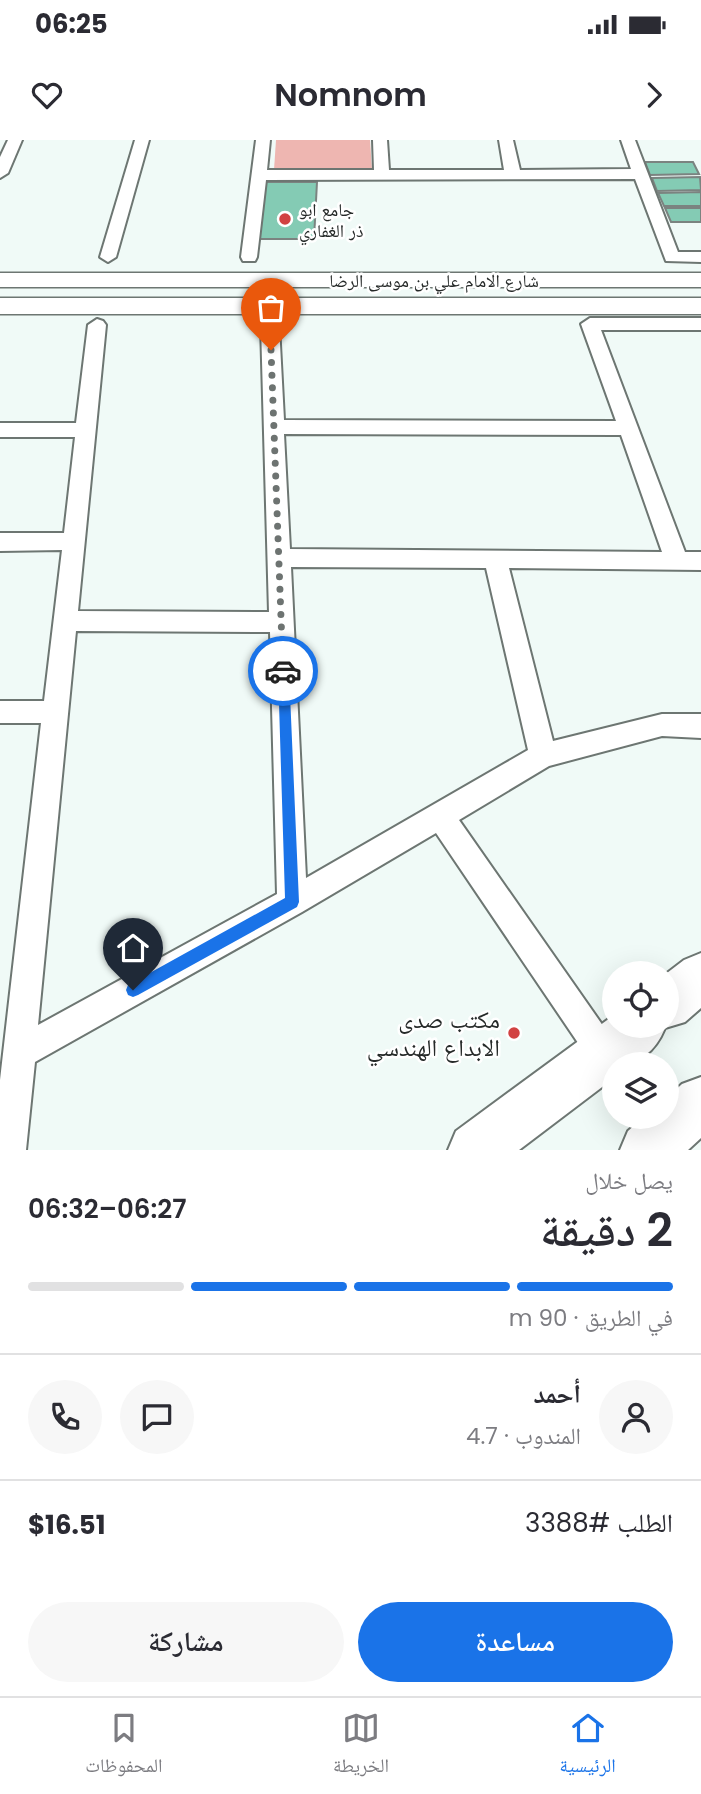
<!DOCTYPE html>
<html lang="ar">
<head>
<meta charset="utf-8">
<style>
  body { margin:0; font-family:Poppins,"Noto Naskh Arabic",sans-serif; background:#f7f7f7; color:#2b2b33; direction:rtl; height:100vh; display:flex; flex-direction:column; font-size:26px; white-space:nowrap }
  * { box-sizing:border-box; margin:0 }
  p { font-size:23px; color:#7c7c81 }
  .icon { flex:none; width:38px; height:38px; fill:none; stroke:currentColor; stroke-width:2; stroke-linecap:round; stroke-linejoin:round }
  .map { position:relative; height:1010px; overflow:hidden; direction:ltr }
  .sheet { display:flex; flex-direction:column; background:#fff; flex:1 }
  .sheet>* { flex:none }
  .fabs { position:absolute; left:602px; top:821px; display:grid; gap:14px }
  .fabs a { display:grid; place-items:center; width:77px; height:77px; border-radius:50%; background:#fff; box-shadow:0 7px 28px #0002; font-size:35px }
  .pin { position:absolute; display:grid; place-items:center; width:60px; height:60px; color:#fff; margin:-72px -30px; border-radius:50% 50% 50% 0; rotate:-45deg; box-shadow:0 0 7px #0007 }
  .pin .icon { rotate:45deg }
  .courier { position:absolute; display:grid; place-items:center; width:70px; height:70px; margin:-35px; border:5px solid #1a73e8; border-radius:50%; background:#fff; color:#222; box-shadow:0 2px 9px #0007 }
  .summary em { font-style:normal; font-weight:600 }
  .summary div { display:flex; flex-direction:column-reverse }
  .summary { display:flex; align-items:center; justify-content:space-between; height:119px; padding:0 28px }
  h1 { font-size:46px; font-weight:600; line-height:52px }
  .bar { display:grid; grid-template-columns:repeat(4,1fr); gap:10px 7px; align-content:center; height:84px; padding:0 28px }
  .bar i { height:9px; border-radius:5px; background:#e1e1e2 }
  .bar .selected { background:#1a73e8 }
  .bar p { grid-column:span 4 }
  .line { display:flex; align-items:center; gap:18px; padding:0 28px; border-top:2px solid #e1e1e2 }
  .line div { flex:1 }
  .round { display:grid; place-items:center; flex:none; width:74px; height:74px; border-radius:37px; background:#f7f7f7 }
  .primary-button { display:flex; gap:14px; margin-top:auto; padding:14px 28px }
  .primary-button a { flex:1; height:80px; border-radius:42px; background:#1a73e8; color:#fff; font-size:28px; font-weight:600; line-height:80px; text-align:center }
  .primary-button a+a { background:#f7f7f7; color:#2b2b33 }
  .status { display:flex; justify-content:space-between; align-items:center; height:49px; padding:0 35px; background:#fff; direction:ltr }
  .status svg { height:19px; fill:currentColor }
  header { display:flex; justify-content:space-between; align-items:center; height:91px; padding:0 28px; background:#fff; font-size:32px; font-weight:600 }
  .tab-bar { display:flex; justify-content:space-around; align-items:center; height:98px; border-top:2px solid #e1e1e2; background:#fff; font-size:19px; color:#7c7c81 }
  .tab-bar a { display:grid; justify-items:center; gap:4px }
  .tab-bar .selected { color:#1a73e8 }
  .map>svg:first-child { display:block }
  .green { fill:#eeb6b1 }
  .building { fill:#84cbb4; stroke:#7b8380; stroke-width:2 }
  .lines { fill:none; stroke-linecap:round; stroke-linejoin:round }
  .street-casing { stroke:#6d7672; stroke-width:4 }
  .secondary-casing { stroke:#6d7672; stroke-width:3 }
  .primary-casing { stroke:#6d7672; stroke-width:4 }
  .street { fill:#fff; fill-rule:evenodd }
  .secondary { fill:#fff; fill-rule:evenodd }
  .primary { fill:#fff; fill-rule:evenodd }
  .route { fill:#1a73e8 }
  .done { stroke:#6d7371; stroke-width:7; stroke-dasharray:0 12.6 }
  .poi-dot { fill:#d14242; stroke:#fff; stroke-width:2.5 }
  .labels { text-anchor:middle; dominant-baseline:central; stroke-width:5; stroke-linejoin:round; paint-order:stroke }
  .far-poi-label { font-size:18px; fill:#262a29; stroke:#fff; text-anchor:start }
  .far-street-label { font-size:18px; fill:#262a29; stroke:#fff }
  .near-poi-label { font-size:24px; fill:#262a29; stroke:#fff; text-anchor:end }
</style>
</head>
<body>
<div class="status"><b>06:25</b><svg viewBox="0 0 49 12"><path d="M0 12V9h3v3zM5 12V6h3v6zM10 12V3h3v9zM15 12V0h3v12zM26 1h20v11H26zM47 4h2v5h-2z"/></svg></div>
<header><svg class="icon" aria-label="forward" viewBox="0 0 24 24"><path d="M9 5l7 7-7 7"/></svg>Nomnom<svg class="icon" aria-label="heart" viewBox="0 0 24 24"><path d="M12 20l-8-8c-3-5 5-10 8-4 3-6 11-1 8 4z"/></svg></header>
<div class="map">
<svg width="701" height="1010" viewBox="0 0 701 1010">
  <rect width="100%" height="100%" fill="#f0faf7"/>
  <polygon class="green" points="276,0 370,0 372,30 274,30"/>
  <g class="building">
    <polygon points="645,22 693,22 699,34 650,35"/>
    <polygon points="700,37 701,50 657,51 652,38"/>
    <polygon points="263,42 317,42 314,99 256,99"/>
    <polygon points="701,52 701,66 664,66 658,53"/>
    <polygon points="665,68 701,68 701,82 671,82"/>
  </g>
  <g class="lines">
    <g class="street-casing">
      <g id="street">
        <polygon points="8,0 22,0 8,33 0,38 0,17"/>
        <polygon points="135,0 149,0 116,117 108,122 100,117"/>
        <polygon points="256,0 270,0 267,30 374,30 373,0 387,0 389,30 504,30 499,0 513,0 520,30 631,29 621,0 635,0 678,112 701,112 701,122 666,121 635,39 266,40 257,117 255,121 243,121 241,117"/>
        <path d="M590,178H701V190H601L685,412H701V430L509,428L553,601L662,574H701V598L662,596L549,626L459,680L615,903L620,914L616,924L604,930L593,925L436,693L302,772L35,922L26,1010H0V940L41,583H0V561H44L62,410L0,411V393H64L75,297H0V283H76L88,185L97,179L103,181L106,185L78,471L269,472L261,185L264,181L270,179L279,185L284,280L616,281L581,184ZM284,294L621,295L662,412L290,409ZM291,427L486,428L528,610L306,738ZM76,491L270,492L277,754L38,885Z"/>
      </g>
    </g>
    <g class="secondary-casing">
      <g id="secondary">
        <rect x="0" y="133" width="701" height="14"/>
        <rect x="0" y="158" width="701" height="16"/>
      </g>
    </g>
    <g class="primary-casing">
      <g id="primary">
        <path d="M701,813V868L685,882L665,888C655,912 640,924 614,924V938L519,1010H448L456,991L614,875V886H667V833L684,820Z"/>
        <polygon points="701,937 701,998 688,1010 620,1010 628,991 645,976 667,976 667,958 682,944"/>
      </g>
    </g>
    <use href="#street" class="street"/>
    <use href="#secondary" class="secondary"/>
    <use href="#primary" class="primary"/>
  </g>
  <polygon class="route" points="283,526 289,531 299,762 297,767 138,855 133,857 128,855 126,850 128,845 285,758 278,531"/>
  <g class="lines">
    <polyline class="done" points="271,210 283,531"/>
  </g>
  <g class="poi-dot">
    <circle cx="285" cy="79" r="7"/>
    <circle cx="514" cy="893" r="7"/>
  </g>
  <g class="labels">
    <g class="far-poi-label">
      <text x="299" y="69">جامع ابو<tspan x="299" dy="21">ذر الغفاري</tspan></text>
    </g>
    <g class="far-street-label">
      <text x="434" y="140">شارع الامام علي بن موسى الرضا</text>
    </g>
    <g class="near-poi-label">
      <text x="500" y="879">مكتب صدى<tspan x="500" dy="28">الابداع الهندسي</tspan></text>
    </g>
  </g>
</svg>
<div class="fabs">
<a><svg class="icon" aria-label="locate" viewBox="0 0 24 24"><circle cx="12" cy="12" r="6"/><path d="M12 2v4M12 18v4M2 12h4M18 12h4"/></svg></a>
<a><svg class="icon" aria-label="layers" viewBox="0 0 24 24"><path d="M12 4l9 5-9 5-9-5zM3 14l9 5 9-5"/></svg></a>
</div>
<div class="pin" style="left:271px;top:210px;background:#ea580c"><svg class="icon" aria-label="bag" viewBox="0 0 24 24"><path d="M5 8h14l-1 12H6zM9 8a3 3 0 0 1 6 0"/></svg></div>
<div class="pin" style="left:133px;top:850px;background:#1f2937"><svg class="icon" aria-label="home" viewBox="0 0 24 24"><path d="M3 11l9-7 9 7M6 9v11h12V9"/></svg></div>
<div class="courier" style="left:283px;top:531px"><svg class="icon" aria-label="car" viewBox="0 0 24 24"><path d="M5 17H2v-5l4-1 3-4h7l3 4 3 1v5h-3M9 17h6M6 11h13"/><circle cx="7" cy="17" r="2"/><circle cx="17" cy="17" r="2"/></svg></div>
</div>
<section class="sheet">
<div class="summary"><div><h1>2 دقيقة</h1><p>يصل خلال</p></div><em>06:27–06:32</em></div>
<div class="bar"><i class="selected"></i><i class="selected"></i><i class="selected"></i><i></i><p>في الطريق · 90 m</p></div>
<div class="line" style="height:126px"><a class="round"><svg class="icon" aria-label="person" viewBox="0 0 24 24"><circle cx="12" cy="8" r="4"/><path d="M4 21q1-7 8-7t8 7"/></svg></a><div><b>أحمد</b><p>المندوب · 4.7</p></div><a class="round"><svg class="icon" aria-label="chat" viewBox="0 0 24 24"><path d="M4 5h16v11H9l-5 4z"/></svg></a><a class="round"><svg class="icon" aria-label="phone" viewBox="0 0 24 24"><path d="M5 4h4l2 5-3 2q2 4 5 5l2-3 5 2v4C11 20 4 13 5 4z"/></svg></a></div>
<div class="line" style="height:91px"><div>الطلب #3388</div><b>$16.51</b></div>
<div class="primary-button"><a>مساعدة</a><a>مشاركة</a></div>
</section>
<nav class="tab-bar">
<a class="selected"><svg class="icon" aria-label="home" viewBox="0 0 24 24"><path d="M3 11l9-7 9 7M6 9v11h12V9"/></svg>الرئيسية</a>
<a><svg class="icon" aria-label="map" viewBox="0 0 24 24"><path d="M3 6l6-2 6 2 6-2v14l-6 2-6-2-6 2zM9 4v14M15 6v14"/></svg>الخريطة</a>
<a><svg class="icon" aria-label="saved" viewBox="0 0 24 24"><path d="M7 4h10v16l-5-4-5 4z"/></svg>المحفوظات</a>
</nav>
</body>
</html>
